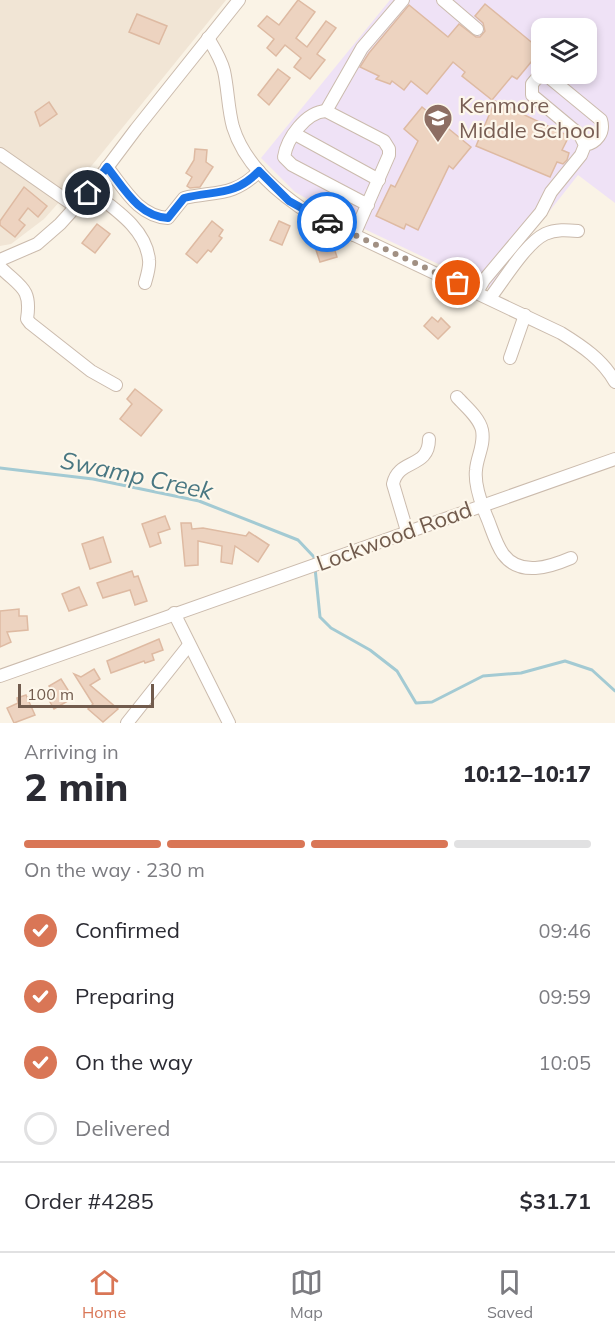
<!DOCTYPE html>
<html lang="en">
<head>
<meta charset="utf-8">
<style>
  body { margin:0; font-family:Mulish,sans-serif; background:#f2f2f3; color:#2b2b33; height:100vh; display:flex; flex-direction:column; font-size:22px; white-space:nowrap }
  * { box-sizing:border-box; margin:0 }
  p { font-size:20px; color:#7c7c81 }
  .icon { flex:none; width:33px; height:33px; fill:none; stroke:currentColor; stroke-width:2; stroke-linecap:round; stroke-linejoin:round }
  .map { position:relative; height:723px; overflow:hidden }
  .drawer { display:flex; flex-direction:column; background:#fff; flex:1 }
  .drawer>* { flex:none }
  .fabs { position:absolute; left:531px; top:18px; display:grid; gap:12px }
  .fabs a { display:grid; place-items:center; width:66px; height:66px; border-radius:12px; background:#fff; box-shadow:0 3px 9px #0003; font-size:30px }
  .scale { position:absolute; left:18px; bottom:15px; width:136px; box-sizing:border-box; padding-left:6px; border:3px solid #715b4d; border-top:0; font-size:16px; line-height:21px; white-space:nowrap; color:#715b4d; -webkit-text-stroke:4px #fdf7eb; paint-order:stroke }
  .pin { position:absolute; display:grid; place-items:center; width:51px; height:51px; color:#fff; margin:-26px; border:3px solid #fff; border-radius:50%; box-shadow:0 2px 6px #0007 }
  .courier { position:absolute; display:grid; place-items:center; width:60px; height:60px; margin:-30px; border:4px solid #1a73e8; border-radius:50%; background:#fff; color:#222; box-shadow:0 2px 8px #0007 }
  .summary em { font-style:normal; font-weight:800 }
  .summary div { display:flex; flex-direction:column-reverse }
  .summary { display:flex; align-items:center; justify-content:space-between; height:102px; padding:0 24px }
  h1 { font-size:39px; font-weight:800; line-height:45px }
  .bar { display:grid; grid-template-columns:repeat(4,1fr); gap:9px 6px; align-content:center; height:72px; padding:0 24px }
  .bar i { height:8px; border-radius:4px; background:#e1e1e2 }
  .bar .on { background:#d97656 }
  .bar p { grid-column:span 4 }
  .line { display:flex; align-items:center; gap:15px; padding:0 24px; border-top:2px solid #e1e1e2 }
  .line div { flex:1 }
  ol { padding:0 24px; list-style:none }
  li { display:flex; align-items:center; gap:18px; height:66px }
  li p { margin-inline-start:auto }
  li .icon { padding:6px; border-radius:50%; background:#d97656; color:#fff; stroke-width:4 }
  li:last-child { color:#7c7c81 }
  li i { width:33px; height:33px; border:3px solid #e1e1e2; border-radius:50% }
  .dock { display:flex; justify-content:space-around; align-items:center; height:84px; border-top:2px solid #e1e1e2; background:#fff; font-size:16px; color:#7c7c81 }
  .dock a { display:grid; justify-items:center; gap:3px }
  .dock .on { color:#d97656 }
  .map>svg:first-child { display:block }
  .residential { fill:#f1e5d5 }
  .education { fill:#efe2f6; fill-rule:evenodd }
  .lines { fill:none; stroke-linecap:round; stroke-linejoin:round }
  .stream { stroke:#a3cad3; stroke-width:3 }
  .building { fill:#edd3c0; stroke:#debaa2; stroke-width:1.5 }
  .minor-casing { stroke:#cbbbad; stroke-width:14 }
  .minor { stroke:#fff; stroke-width:12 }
  .done { stroke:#a19083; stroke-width:6; stroke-dasharray:0 10.8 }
  .route { stroke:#1a73e8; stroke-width:8 }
  .labels { text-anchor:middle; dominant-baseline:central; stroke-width:4.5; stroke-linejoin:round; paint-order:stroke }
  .education-label { font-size:22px; fill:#785e54; stroke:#fdf7eb; text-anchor:start }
  .street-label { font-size:22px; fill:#715b4d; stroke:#fdf7eb }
  .water-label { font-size:24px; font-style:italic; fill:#497782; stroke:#fdf7eb }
</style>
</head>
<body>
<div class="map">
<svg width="615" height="723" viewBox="0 0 615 723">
  <rect width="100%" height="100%" fill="#faf3e6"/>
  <polygon class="residential" points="0,0 226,0 93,164 44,219 11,244 0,246"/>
  <path class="education" d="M390,0H615V203L578,175L489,288L341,218L295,192L261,158ZM542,28H586V74H542Z"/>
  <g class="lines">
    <g class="stream">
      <polyline points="0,468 93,479 199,501 298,540 314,557 314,561"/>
      <polyline points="315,568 320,617 331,628 370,650 397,671 416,703 432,702 483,676 521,673 565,661 592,670 615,691"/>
    </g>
  </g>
  <g class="building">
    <polygon points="298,0 315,12 296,38 307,47 326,21 336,28 317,54 325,60 310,79 294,67 301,58 285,45 276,56 267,48 274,39 258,26 267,16 279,25"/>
    <polygon points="485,4 541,50 517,79 512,76 492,100 462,76 465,72 453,62 427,94 411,81 404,90 392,81 390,84 376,79 379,76 360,67 369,53 409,5 448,37 459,24 476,37 480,37 485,31 483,23 475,16"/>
    <polygon points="137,14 167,26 159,44 129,32"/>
    <polygon points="278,69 290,78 269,105 258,95"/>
    <polygon points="495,101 569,136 562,150 569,153 567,160 563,164 557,162 550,177 476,146"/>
    <polygon points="49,102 57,114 40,126 35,112"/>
    <polygon points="422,107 471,147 453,169 449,166 418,230 406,224 404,229 376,216 391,185 395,187 418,141 404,129"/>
    <polygon points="195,149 207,150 206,162 213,167 200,187 190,188 187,186 192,177 186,173 194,160"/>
    <polygon points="24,187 47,206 38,217 28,208 19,220 25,225 15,237 0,225 0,221"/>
    <polygon points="212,221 223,230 219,236 222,238 211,252 208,250 197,263 186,254"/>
    <polygon points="279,221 290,226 282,245 270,240"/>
    <polygon points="97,224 110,234 95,253 82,243"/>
    <polygon points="333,245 337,257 320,262 316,250"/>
    <polygon points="432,317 438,322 441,318 450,327 438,339 424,326"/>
    <polygon points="135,389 162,410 141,436 120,419 132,404 127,399"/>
    <polygon points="165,516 170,529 158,533 161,543 150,547 142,524"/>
    <polygon points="181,523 191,523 192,529 203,528 246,536 249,532 269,545 258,562 235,546 232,564 221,562 222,546 198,541 198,565 185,566"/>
    <polygon points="103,537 111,562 90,569 82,544"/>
    <polygon points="132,571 134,577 138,576 147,601 135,605 130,590 103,598 97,583"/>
    <polygon points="79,587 87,605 69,611 62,594"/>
    <polygon points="19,609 19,616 27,616 28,630 7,632 11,642 0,647 0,611"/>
    <polygon points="159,639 163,650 152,654 154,660 145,663 144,661 111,673 107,661"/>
    <polygon points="94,669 100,679 90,685 118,709 103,722 88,709 93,704 74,674 81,677"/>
    <polygon points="61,679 73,698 54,709 46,695 52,691 49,686"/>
    <polygon points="26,695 35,715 14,723 7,708 18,703 17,698"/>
  </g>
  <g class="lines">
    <g class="minor-casing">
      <g id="minor">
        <polyline points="443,0 477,29"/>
        <path d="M208,38C214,48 221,59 224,71C228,89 228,109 233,127C245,166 279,194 312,215L561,333C582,346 603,360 615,382"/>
        <polyline points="326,111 362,48 403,0"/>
        <polyline points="295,134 379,180"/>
        <polyline points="0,154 76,207"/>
        <path d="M107,167C124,188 138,216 168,218L184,198C215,191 234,197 259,171"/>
        <path d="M90,190C113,208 146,228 149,260C150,267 147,276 145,283"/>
        <path d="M354,235L389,155V149L384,141L326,111C306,112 287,138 284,157L292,165L368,205"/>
        <polyline points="0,260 37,244 60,224 88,193 136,129 239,0"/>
        <path d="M0,267C20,287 32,288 27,319L30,323L91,371L116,385"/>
        <path d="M477,292L484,280L541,212L551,192L581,155L585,145L580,135L532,95V84L537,78L545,76L550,78L601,120C605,133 596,143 585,145"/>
        <path d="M490,298C504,280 526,243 545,234C556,229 567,230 578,231"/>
        <polyline points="510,358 525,315"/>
        <path d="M457,397C465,406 479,417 482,430C485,445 477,456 476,470C474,486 482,506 488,520C492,530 496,544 503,554C520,577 550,567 571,558"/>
        <path d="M407,531L393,484C398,458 429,469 429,439"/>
        <polyline points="174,613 229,723"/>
        <polyline points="0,676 615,459"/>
        <polyline points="127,723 189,645"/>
      </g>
    </g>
    <use href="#minor" class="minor"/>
  </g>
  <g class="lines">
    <polyline class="done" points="327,222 458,283"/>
    <path class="route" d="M88,193L107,167C124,188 138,216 168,218L184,198C215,190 234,197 259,171L289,201L327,222"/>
  </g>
  <defs>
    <g id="school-pin" transform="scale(1.5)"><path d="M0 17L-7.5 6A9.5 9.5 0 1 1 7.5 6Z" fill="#8d6e63" stroke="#fdf7eb"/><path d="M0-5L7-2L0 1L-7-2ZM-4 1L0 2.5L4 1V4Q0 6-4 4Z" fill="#fff"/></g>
  </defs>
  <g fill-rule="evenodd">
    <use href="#school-pin" x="438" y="118"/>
  </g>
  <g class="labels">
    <g class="education-label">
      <text x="459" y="105">Kenmore<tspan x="459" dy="25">Middle School</tspan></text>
    </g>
    <g class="street-label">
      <text transform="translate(394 536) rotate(-20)">Lockwood Road</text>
    </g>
    <g class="water-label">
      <text transform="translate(137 475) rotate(12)">Swamp Creek</text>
    </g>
  </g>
</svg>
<div class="fabs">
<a><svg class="icon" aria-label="layers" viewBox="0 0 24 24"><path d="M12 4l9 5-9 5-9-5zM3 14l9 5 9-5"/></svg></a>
</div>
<div class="scale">100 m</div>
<div class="pin" style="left:458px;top:283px;background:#ea580c"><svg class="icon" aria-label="bag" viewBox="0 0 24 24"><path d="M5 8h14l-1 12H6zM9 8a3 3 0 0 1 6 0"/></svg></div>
<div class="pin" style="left:88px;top:193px;background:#1f2937"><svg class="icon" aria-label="home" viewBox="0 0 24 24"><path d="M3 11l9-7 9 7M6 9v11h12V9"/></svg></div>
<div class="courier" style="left:327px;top:222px"><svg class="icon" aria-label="car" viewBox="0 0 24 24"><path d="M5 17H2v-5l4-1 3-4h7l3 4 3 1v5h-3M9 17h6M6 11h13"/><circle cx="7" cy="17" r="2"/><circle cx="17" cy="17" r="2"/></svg></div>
</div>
<section class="drawer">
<div class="summary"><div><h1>2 min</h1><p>Arriving in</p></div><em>10:12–10:17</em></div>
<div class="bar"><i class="on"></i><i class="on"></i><i class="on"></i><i></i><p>On the way · 230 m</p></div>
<ol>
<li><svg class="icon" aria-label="check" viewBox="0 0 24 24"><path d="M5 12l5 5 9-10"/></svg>Confirmed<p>09:46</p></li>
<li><svg class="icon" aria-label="check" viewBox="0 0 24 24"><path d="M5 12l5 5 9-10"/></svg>Preparing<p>09:59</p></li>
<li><svg class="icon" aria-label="check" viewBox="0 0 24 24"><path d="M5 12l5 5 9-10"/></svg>On the way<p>10:05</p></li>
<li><i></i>Delivered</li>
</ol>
<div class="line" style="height:78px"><div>Order #4285</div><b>$31.71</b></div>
</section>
<nav class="dock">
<a class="on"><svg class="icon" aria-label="home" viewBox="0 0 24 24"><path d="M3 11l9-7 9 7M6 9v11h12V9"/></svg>Home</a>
<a><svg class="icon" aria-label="map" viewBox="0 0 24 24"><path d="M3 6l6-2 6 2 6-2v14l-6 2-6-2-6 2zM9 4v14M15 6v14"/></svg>Map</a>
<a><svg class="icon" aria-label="saved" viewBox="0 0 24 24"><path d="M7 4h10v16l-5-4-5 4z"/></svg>Saved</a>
</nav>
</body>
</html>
